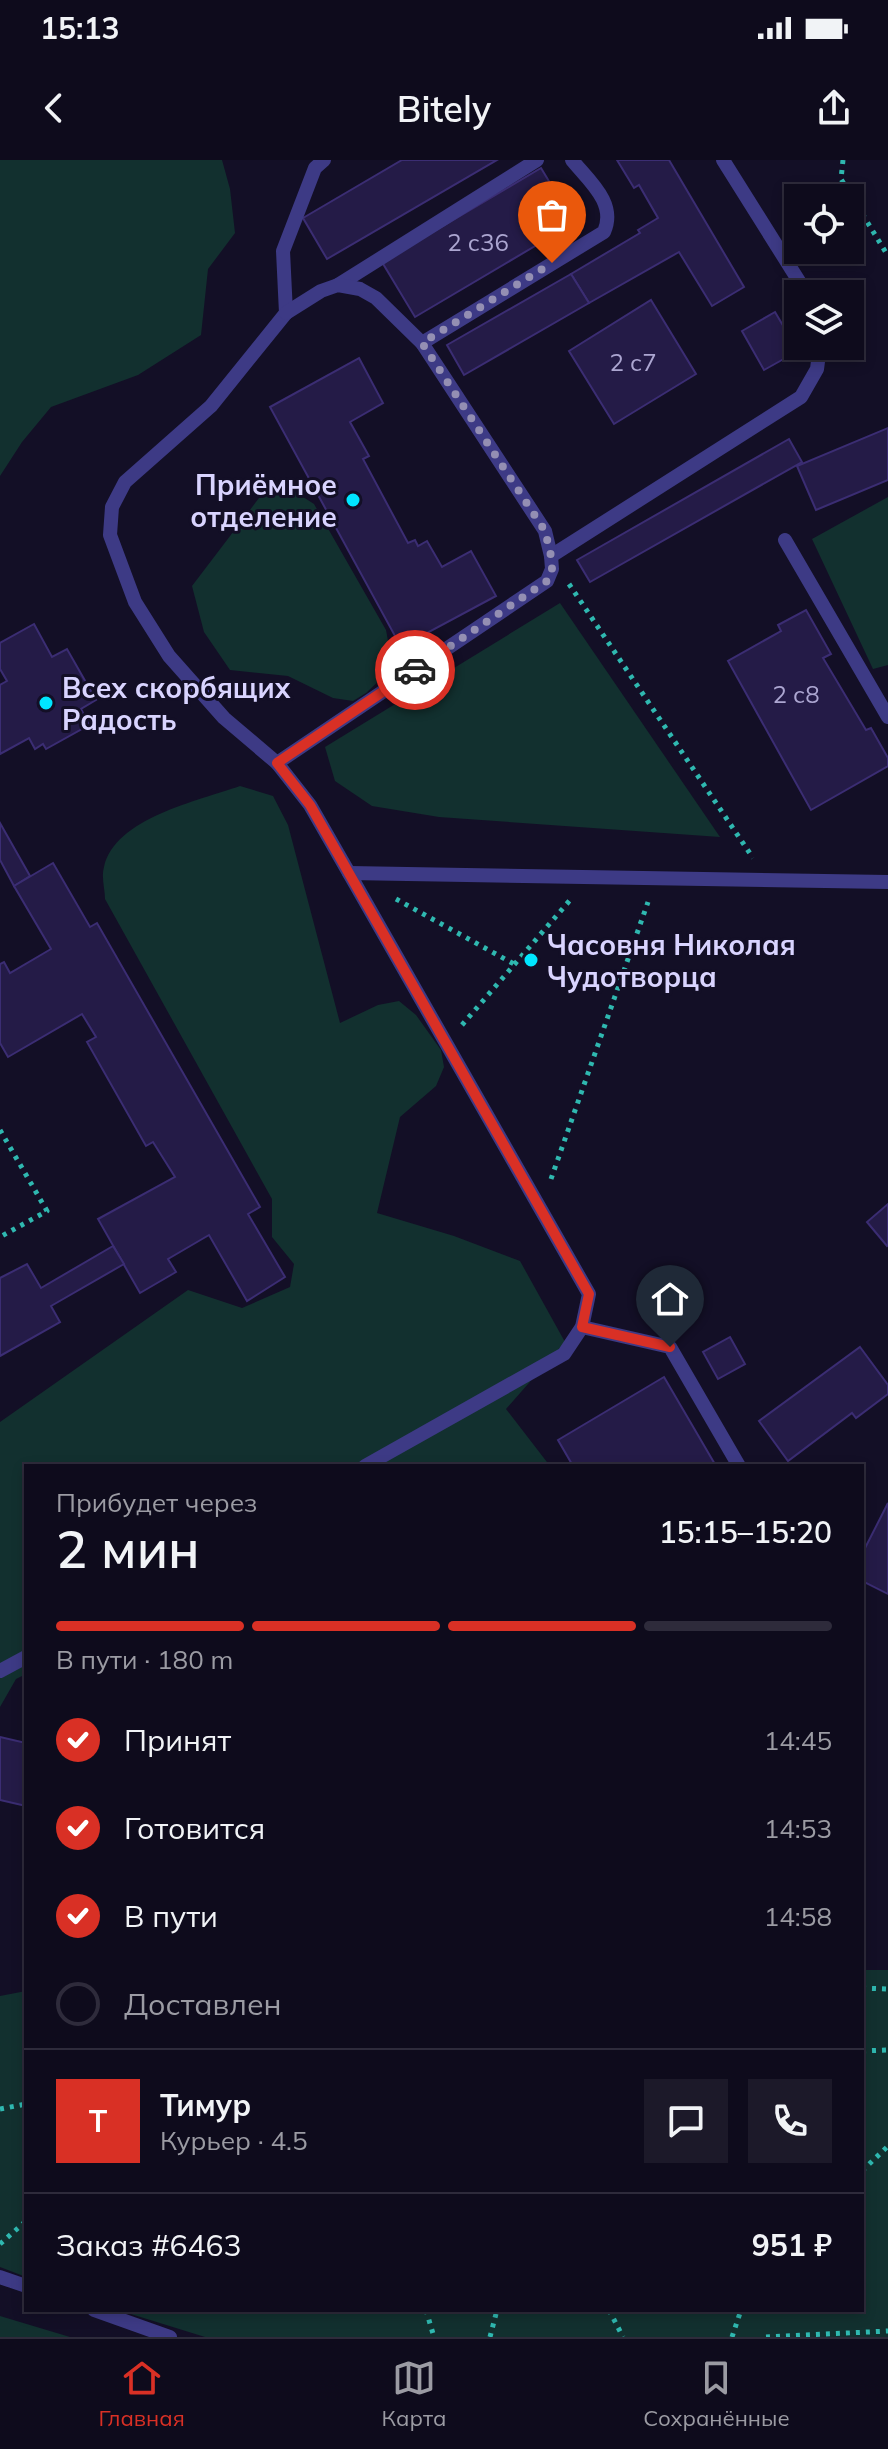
<!DOCTYPE html>
<html lang="ru">
<head>
<meta charset="utf-8">
<style>
  body { margin:0; font-family:Mulish,sans-serif; background:#1c1929; color:#f1f3f6; height:100vh; display:flex; flex-direction:column; font-size:30px; white-space:nowrap }
  * { box-sizing:border-box; margin:0 }
  p { font-size:26px; color:#9b9ba3 }
  .icon { flex:none; width:44px; height:44px; fill:none; stroke:currentColor; stroke-width:2; stroke-linecap:round; stroke-linejoin:round }
  .map { position:relative; flex:1; overflow:hidden }
  .drawer { position:absolute; left:24px; top:1304px; width:840px; height:848px; display:flex; flex-direction:column; background:#0e0b1c; border-radius:0px; box-shadow:0 4px 12px #0003,0 0 0 2px #2e2b3b }
  .drawer>* { flex:none }
  .fabs { position:absolute; left:784px; top:24px; display:grid; gap:16px }
  .fabs a { display:grid; place-items:center; width:80px; height:80px; border-radius:0px; background:#0e0b1c; box-shadow:0 4px 12px #0003,0 0 0 2px #2e2b3b; font-size:40px }
  .pin { position:absolute; display:grid; place-items:center; width:68px; height:68px; color:#fff; margin:-82px -34px; border-radius:50% 50% 50% 0; rotate:-45deg; box-shadow:0 0 8px #0007 }
  .pin .icon { rotate:45deg }
  .courier { position:absolute; display:grid; place-items:center; width:80px; height:80px; margin:-40px; border:6px solid #d93025; border-radius:50%; background:#fff; color:#222; box-shadow:0 2px 10px #0007 }
  .head em { font-style:normal; font-weight:600 }
  .head div { display:flex; flex-direction:column-reverse }
  .head { display:flex; align-items:center; justify-content:space-between; height:136px; padding:0 32px }
  h1 { font-size:52px; font-weight:600; line-height:60px }
  .bar { display:grid; grid-template-columns:repeat(4,1fr); gap:12px 8px; align-content:center; height:96px; padding:0 32px }
  .bar i { height:10px; border-radius:6px; background:#2e2b3b }
  .bar .selected { background:#d93025 }
  .bar p { grid-column:span 4 }
  .line { display:flex; align-items:center; gap:20px; padding:0 32px; border-top:2px solid #2e2b3b }
  .line div { flex:1 }
  .round { display:grid; place-items:center; flex:none; width:84px; height:84px; border-radius:0px; background:#1c1929 }
  ol { padding:0 32px; list-style:none }
  li { display:flex; align-items:center; gap:24px; height:88px }
  li p { margin-inline-start:auto }
  li .icon { padding:8px; border-radius:50%; background:#d93025; color:#fff; stroke-width:4 }
  li:last-child { color:#9b9ba3 }
  li i { width:44px; height:44px; border:4px solid #2e2b3b; border-radius:50% }
  .status { display:flex; justify-content:space-between; align-items:center; height:56px; padding:0 40px; background:#0e0b1c; direction:ltr }
  .status svg { height:22px; fill:currentColor }
  header { display:flex; justify-content:space-between; align-items:center; height:104px; padding:0 32px; background:#0e0b1c; font-size:36px; font-weight:600 }
  .menu { display:flex; justify-content:space-around; align-items:center; height:112px; border-top:2px solid #2e2b3b; background:#0e0b1c; font-size:22px; color:#9b9ba3 }
  .menu a { display:grid; justify-items:center; gap:4px }
  .menu .selected { color:#d93025 }
  .map>svg:first-child { display:block }
  .green { fill:#12302f }
  .building { fill:#241b47; stroke:#3b2d73; stroke-width:2 }
  .lines { fill:none; stroke-linecap:round; stroke-linejoin:round }
  .path { stroke:#2fb8b0; stroke-width:5; stroke-dasharray:4 6; stroke-linecap:butt }
  .lane { stroke:#3d3a85; stroke-width:14 }
  .done { stroke:#948fb3; stroke-width:8; stroke-dasharray:0 14.4 }
  .route { stroke:#d93025; stroke-width:10 }
  .poi-dot { fill:#00e5ff; stroke:#130f26; stroke-width:3 }
  .labels { text-anchor:middle; dominant-baseline:central; stroke-width:6; stroke-linejoin:round; paint-order:stroke }
  .number-label { font-size:24px; fill:#aca6d1 }
  .poi-label { font-size:28px; font-weight:bold; fill:#d9d4ff; stroke:#130f26; text-anchor:start }
</style>
</head>
<body>
<div class="status"><b>15:13</b><svg viewBox="0 0 49 12"><path d="M0 12V9h3v3zM5 12V6h3v6zM10 12V3h3v9zM15 12V0h3v12zM26 1h20v11H26zM47 4h2v5h-2z"/></svg></div>
<header><svg class="icon" aria-label="back" viewBox="0 0 24 24"><path d="M15 5l-7 7 7 7"/></svg>Bitely<svg class="icon" aria-label="share" viewBox="0 0 24 24"><path d="M12 15V3M7 8l5-5 5 5M5 13v7h14v-7"/></svg></header>
<div class="map">
<svg width="888" height="2177" viewBox="0 0 888 2177">
  <rect width="100%" height="100%" fill="#130f26"/>
  <g class="green">
    <polygon points="0,0 222,0 230,29 235,73 208,109 201,175 138,215 51,247 22,282 0,316"/>
    <polygon points="289,328 314,344 386,470 391,497 384,516 366,533 353,541 333,538 288,516 230,510 204,472 192,426 259,338"/>
    <polygon points="888,337 888,505 873,509 812,379"/>
    <polygon points="560,443 720,677 439,657 372,646 335,621 325,587"/>
    <path d="M240,626L273,636L288,665L340,863L378,845L399,841L416,855L441,890L444,907L436,926L400,957L377,1053L454,1076L520,1101L565,1182L506,1249L550,1306H26V1514L16,1519L0,1547V1262L188,1130L242,1148L290,1127L294,1104L272,1077V1039L105,739C105,729 101,717 104,707C115,658 198,641 240,626Z"/>
    <polygon points="862,1810 888,1810 888,2177 205,2177 118,2150 862,2150"/>
    <polygon points="26,1831 26,2117 0,2107 0,1836"/>
    <polygon points="0,2156 70,2177 0,2177"/>
  </g>
  <g class="building">
    <polygon points="402,0 497,0 327,99 303,58"/>
    <polygon points="617,0 669,0 744,127 712,146 679,92 589,143 571,114 640,73 638,70 658,58 639,25 634,28"/>
    <polygon points="541,8 574,63 415,157 382,102"/>
    <polygon points="571,114 589,143 464,215 447,185"/>
    <polygon points="651,140 696,214 614,264 569,191"/>
    <polygon points="775,152 798,191 764,210 742,171"/>
    <polygon points="359,198 383,243 350,262 369,296 363,299 408,383 415,380 418,386 427,381 442,407 471,391 496,436 401,487 270,247"/>
    <polygon points="888,268 888,320 816,350 797,306"/>
    <polygon points="789,279 802,302 590,422 577,400"/>
    <polygon points="806,450 831,494 823,498 866,570 871,568 888,598 888,606 811,650 728,501 781,471 778,465"/>
    <polygon points="34,464 52,497 67,489 96,540 81,549 89,565 46,589 43,584 35,589 29,578 0,594 0,525 7,521 0,509 0,483"/>
    <polygon points="0,663 30,716 14,726 0,700"/>
    <polygon points="53,703 90,767 97,763 260,1047 248,1054 285,1117 247,1141 209,1075 168,1099 176,1112 140,1133 98,1059 175,1017 153,982 146,986 87,882 96,877 82,854 8,897 0,883 0,804 4,802 10,813 51,789 14,726"/>
    <polygon points="888,1044 888,1085 887,1086 867,1062"/>
    <polygon points="113,1086 124,1104 51,1146 60,1162 0,1196 0,1118 27,1104 41,1128"/>
    <polygon points="730,1177 745,1204 718,1219 703,1192"/>
    <polygon points="860,1187 888,1225 888,1234 856,1258 852,1253 788,1301 759,1261"/>
    <polygon points="664,1217 716,1306 573,1306 558,1280"/>
    <polygon points="888,1343 888,1434 862,1421 862,1394"/>
    <polygon points="0,1577 26,1583 26,1646 0,1640"/>
  </g>
  <g class="lines">
    <g class="path">
      <polyline points="843,0 841,19 888,96"/>
      <polyline points="569,424 753,698"/>
      <polyline points="396,739 514,804"/>
      <polyline points="462,865 571,739"/>
      <polyline points="0,970 47,1051 0,1077"/>
      <polyline points="551,1019 648,742"/>
      <polyline points="862,1828 888,1829"/>
      <polyline points="862,1891 888,1890"/>
      <polyline points="0,1949 26,1944"/>
      <polyline points="862,2011 888,1986"/>
      <polyline points="0,2084 26,2061"/>
      <polyline points="426,2150 434,2177"/>
      <polyline points="609,2150 623,2177"/>
      <polyline points="490,2177 497,2150"/>
      <polyline points="732,2177 741,2150"/>
      <polyline points="766,2177 888,2171"/>
    </g>
    <g class="lane">
      <polyline points="324,0 315,8 283,91 286,153 211,246 125,322 112,347 110,375 135,442 169,496 224,558 277,603 310,645 349,713"/>
      <polyline points="723,0 807,134"/>
      <polyline points="338,125 537,0"/>
      <path d="M422,183L604,72C617,43 589,21 572,0"/>
      <polyline points="785,380 888,557"/>
      <polyline points="551,396 801,237 817,209 820,186"/>
      <polyline points="277,603 547,421 552,409 551,396 545,371 422,183 376,138 360,129 338,125 321,131 286,153"/>
      <polyline points="582,1167 670,1187 739,1306"/>
      <polyline points="365,1306 564,1194 582,1167 589,1134 349,713 888,722"/>
      <polyline points="0,1511 26,1497"/>
      <polyline points="0,2117 26,2126"/>
      <polyline points="94,2150 170,2177"/>
    </g>
  </g>
  <g class="lines">
    <polyline class="done" points="415,510 547,421 552,409 551,396 545,371 422,183 552,103"/>
    <polyline class="route" points="415,510 277,603 310,645 589,1134 582,1167 670,1187"/>
  </g>
  <g class="poi-dot">
    <circle cx="353" cy="340" r="8"/>
    <circle cx="46" cy="543" r="8"/>
    <circle cx="531" cy="800" r="8"/>
  </g>
  <g class="labels">
    <g class="number-label">
      <text x="478" y="82">2 с36</text>
      <text x="633" y="202">2 с7</text>
      <text x="796" y="534">2 с8</text>
    </g>
    <g class="poi-label">
      <text x="337" y="324" text-anchor="end">Приёмное<tspan x="337" dy="32">отделение</tspan></text>
      <text x="62" y="527">Всех скорбящих<tspan x="62" dy="32">Радость</tspan></text>
      <text x="547" y="784">Часовня Николая<tspan x="547" dy="32">Чудотворца</tspan></text>
    </g>
  </g>
</svg>
<div class="fabs">
<a><svg class="icon" aria-label="locate" viewBox="0 0 24 24"><circle cx="12" cy="12" r="6"/><path d="M12 2v4M12 18v4M2 12h4M18 12h4"/></svg></a>
<a><svg class="icon" aria-label="layers" viewBox="0 0 24 24"><path d="M12 4l9 5-9 5-9-5zM3 14l9 5 9-5"/></svg></a>
</div>
<div class="pin" style="left:552px;top:103px;background:#ea580c"><svg class="icon" aria-label="bag" viewBox="0 0 24 24"><path d="M5 8h14l-1 12H6zM9 8a3 3 0 0 1 6 0"/></svg></div>
<div class="pin" style="left:670px;top:1187px;background:#1f2937"><svg class="icon" aria-label="home" viewBox="0 0 24 24"><path d="M3 11l9-7 9 7M6 9v11h12V9"/></svg></div>
<div class="courier" style="left:415px;top:510px"><svg class="icon" aria-label="car" viewBox="0 0 24 24"><path d="M5 17H2v-5l4-1 3-4h7l3 4 3 1v5h-3M9 17h6M6 11h13"/><circle cx="7" cy="17" r="2"/><circle cx="17" cy="17" r="2"/></svg></div>
<section class="drawer">
<div class="head"><div><h1>2 мин</h1><p>Прибудет через</p></div><em>15:15–15:20</em></div>
<div class="bar"><i class="selected"></i><i class="selected"></i><i class="selected"></i><i></i><p>В пути · 180 m</p></div>
<ol>
<li><svg class="icon" aria-label="check" viewBox="0 0 24 24"><path d="M5 12l5 5 9-10"/></svg>Принят<p>14:45</p></li>
<li><svg class="icon" aria-label="check" viewBox="0 0 24 24"><path d="M5 12l5 5 9-10"/></svg>Готовится<p>14:53</p></li>
<li><svg class="icon" aria-label="check" viewBox="0 0 24 24"><path d="M5 12l5 5 9-10"/></svg>В пути<p>14:58</p></li>
<li><i></i>Доставлен</li>
</ol>
<div class="line" style="height:144px"><b class="round" style="background:#d93025;color:#fff">Т</b><div><b>Тимур</b><p>Курьер · 4.5</p></div><a class="round"><svg class="icon" aria-label="chat" viewBox="0 0 24 24"><path d="M4 5h16v11H9l-5 4z"/></svg></a><a class="round"><svg class="icon" aria-label="phone" viewBox="0 0 24 24"><path d="M5 4h4l2 5-3 2q2 4 5 5l2-3 5 2v4C11 20 4 13 5 4z"/></svg></a></div>
<div class="line" style="height:104px"><div>Заказ #6463</div><b>951 ₽</b></div>
</section>
</div>
<nav class="menu">
<a class="selected"><svg class="icon" aria-label="home" viewBox="0 0 24 24"><path d="M3 11l9-7 9 7M6 9v11h12V9"/></svg>Главная</a>
<a><svg class="icon" aria-label="map" viewBox="0 0 24 24"><path d="M3 6l6-2 6 2 6-2v14l-6 2-6-2-6 2zM9 4v14M15 6v14"/></svg>Карта</a>
<a><svg class="icon" aria-label="saved" viewBox="0 0 24 24"><path d="M7 4h10v16l-5-4-5 4z"/></svg>Сохранённые</a>
</nav>
</body>
</html>
